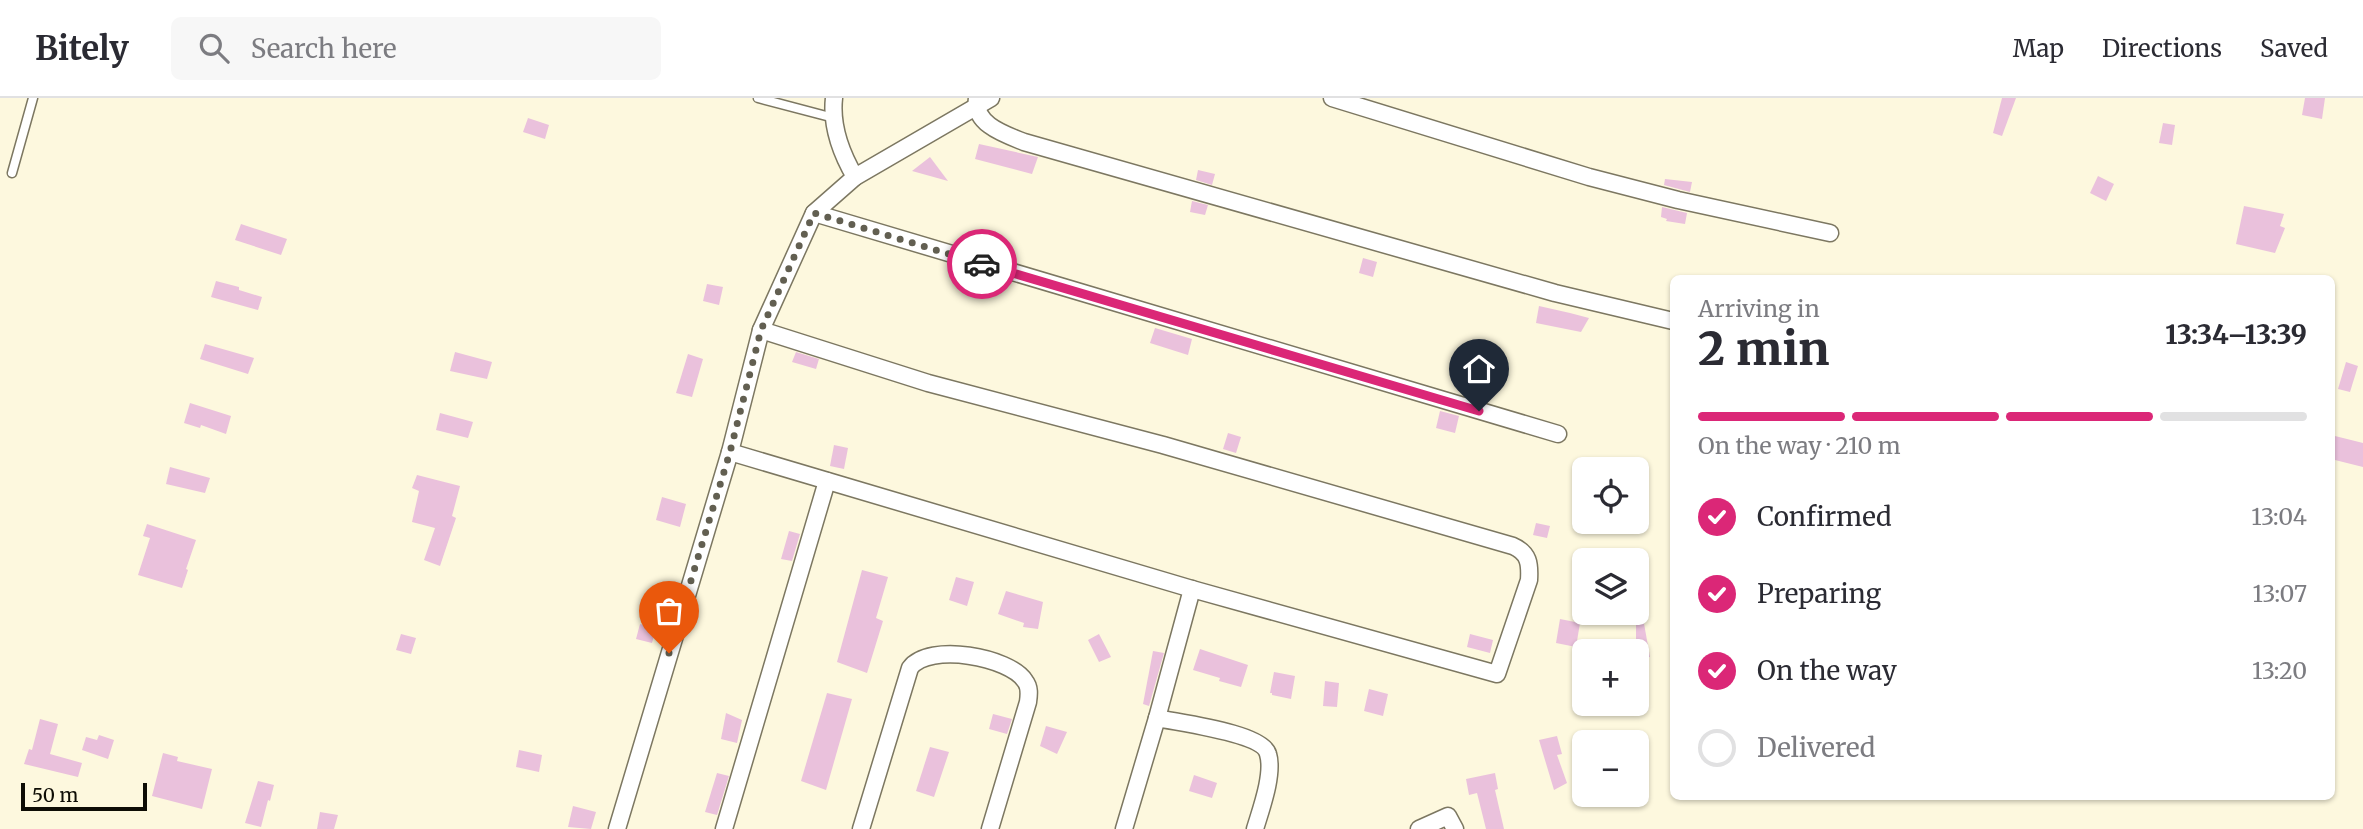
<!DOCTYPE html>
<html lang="en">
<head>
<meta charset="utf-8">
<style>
  body { margin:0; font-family:Merriweather,serif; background:#f7f7f7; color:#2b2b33; height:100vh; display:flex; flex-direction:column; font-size:26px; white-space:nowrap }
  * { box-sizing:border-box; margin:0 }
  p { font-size:23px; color:#7c7c81 }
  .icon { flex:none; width:38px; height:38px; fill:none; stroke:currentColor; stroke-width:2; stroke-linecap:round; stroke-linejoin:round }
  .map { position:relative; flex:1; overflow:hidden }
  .drawer { position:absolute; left:1670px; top:177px; width:665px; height:525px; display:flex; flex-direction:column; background:#fff; border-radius:10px; box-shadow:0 2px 5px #0004 }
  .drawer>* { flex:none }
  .tools { position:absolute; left:1572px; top:359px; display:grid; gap:14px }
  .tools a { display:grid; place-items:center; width:77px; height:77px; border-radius:10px; background:#fff; box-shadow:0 2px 5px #0004; font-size:35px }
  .scale { position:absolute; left:21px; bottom:18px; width:126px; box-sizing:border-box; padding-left:7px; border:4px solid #0e0d05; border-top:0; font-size:19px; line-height:24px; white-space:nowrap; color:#0e0d05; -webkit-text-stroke:5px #fdf8de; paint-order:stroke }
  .pin { position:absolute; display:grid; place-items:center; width:60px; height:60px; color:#fff; margin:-72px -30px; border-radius:50% 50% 50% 0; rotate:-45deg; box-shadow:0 0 7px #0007 }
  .pin .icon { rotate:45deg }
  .courier { position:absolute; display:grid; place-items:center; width:70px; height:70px; margin:-35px; border:5px solid #db2777; border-radius:50%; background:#fff; color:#222; box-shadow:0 2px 9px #0007 }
  .summary em { font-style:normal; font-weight:800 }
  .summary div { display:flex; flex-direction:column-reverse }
  .summary { display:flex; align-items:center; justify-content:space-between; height:119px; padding:0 28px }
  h1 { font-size:46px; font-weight:800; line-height:52px }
  .bar { display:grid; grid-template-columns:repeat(4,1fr); gap:10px 7px; align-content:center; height:84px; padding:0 28px }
  .bar i { height:9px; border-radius:5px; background:#e1e1e2 }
  .bar .active { background:#db2777 }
  .bar p { grid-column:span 4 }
  ol { padding:0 28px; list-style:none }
  li { display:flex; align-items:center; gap:21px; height:77px }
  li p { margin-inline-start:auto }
  li .icon { padding:7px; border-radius:50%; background:#db2777; color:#fff; stroke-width:4 }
  li:last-child { color:#7c7c81 }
  li i { width:38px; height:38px; border:4px solid #e1e1e2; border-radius:50% }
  header { display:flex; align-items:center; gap:42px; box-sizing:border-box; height:98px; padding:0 35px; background:#fff; border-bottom:2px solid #e1e1e2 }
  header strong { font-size:33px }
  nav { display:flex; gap:38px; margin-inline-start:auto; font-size:24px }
  .search { width:490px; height:63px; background:#f7f7f7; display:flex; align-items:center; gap:18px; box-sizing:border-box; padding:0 24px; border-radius:10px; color:#7c7c81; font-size:26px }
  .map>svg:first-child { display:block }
  .building { fill:#eac1dc }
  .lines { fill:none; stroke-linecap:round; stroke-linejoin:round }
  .service-casing { stroke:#7c7761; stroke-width:11 }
  .minor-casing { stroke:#7c7761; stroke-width:19 }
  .service { stroke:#fff; stroke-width:8 }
  .minor { stroke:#fff; stroke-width:16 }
  .done { stroke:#625f51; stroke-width:7; stroke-dasharray:0 12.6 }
  .route { stroke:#db2777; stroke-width:9 }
</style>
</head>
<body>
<header>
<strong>Bitely</strong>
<div class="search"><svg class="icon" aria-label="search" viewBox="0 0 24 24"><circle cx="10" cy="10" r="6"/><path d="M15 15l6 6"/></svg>Search here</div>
<nav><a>Map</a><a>Directions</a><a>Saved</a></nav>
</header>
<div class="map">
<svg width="2363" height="731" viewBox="0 0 2363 731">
  <rect width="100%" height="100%" fill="#fdf8de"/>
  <g class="building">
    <polygon points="2002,0 2016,0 2002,38 1993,35"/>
    <polygon points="2305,0 2325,0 2322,21 2302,17"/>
    <polygon points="528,20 549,27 545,41 523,34"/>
    <polygon points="2163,25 2175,27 2172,47 2159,45"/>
    <polygon points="979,46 1038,59 1032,76 975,61"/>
    <polygon points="930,59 948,83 912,73"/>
    <polygon points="1198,72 1215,76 1212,87 1196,82"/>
    <polygon points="2098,78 2114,86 2106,103 2090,95"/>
    <polygon points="1665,81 1692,84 1690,94 1664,87"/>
    <polygon points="1192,103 1208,107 1205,117 1190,114"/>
    <polygon points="2244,108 2284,116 2280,128 2285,130 2275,155 2236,146"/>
    <polygon points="1662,109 1687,115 1685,126 1666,123 1667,121 1661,119"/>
    <polygon points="241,126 287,141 281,157 235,142"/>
    <polygon points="1363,160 1377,164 1373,179 1359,175"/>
    <polygon points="216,183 239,189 239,192 262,199 258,212 211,199"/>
    <polygon points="707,186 723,189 719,207 703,203"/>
    <polygon points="1539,208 1570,215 1589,220 1581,234 1536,225"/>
    <polygon points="1155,230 1192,241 1188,257 1150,245"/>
    <polygon points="205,246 254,260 248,276 200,261"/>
    <polygon points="455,254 492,264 487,281 450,273"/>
    <polygon points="796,254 819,261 816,271 792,264"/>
    <polygon points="688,256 703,261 692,299 676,295"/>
    <polygon points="2346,264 2358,268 2350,294 2338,291"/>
    <polygon points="190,305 231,318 226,336 201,327 200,330 184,325"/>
    <polygon points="1440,313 1459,318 1455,335 1436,330"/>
    <polygon points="440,315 473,324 468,340 436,332"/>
    <polygon points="1228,335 1241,339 1236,355 1223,351"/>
    <polygon points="2331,337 2363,345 2363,369 2331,361"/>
    <polygon points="834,347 848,350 844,371 830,368"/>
    <polygon points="170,369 210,380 205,395 166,386"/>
    <polygon points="417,377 460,388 452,418 456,420 440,468 424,462 435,430 412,424 419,393 412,390"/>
    <polygon points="662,399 686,406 680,429 656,422"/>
    <polygon points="1536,425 1550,428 1547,440 1533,437"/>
    <polygon points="147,426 196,442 186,471 188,472 182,490 138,477 150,440 143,438"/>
    <polygon points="789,433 800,436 792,463 781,461"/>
    <polygon points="862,472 888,479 876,520 883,523 867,575 837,564"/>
    <polygon points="956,479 974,484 967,508 949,502"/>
    <polygon points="1006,493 1043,504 1038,531 1023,529 1024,525 998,516"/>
    <polygon points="1643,520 1650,559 1636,561 1636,521"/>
    <polygon points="1560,521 1580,525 1576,549 1556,545"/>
    <polygon points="640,526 656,530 652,545 636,541"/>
    <polygon points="401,536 416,540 411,556 396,552"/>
    <polygon points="1099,536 1111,559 1099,564 1088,542"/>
    <polygon points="1470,536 1493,542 1490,555 1467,549"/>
    <polygon points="1200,551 1248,567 1241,589 1219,583 1220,580 1193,572"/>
    <polygon points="1153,553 1164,555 1149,608 1143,606"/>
    <polygon points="1274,574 1295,578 1291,601 1272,597 1272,595 1270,595"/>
    <polygon points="1325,583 1339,585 1337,609 1323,608"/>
    <polygon points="1369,591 1388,596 1383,618 1364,613"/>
    <polygon points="827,595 852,601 826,692 801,683"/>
    <polygon points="726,615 742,622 737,645 721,641"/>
    <polygon points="993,616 1012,621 1007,636 989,631"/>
    <polygon points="40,621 58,626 50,656 82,665 78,679 24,666 29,651 32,652"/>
    <polygon points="1046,628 1067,634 1057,656 1040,648"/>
    <polygon points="99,637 114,642 108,661 82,652 86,639 97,642"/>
    <polygon points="1557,638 1562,656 1557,657 1567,685 1554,692 1539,642"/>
    <polygon points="930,649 949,654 934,699 916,693"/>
    <polygon points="519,652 542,657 539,674 516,669"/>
    <polygon points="163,655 178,659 177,663 212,671 202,711 152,698"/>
    <polygon points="717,675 729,678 717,717 705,714"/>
    <polygon points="1495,675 1498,691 1495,692 1504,731 1486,731 1477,695 1469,697 1466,681"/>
    <polygon points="1194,677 1217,685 1212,700 1189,693"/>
    <polygon points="258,683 274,687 270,703 268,702 261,729 245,725"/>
    <polygon points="573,708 596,714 591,731 568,729"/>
    <polygon points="320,714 338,717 334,731 317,731"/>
  </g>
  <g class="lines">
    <g class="service-casing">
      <g id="service">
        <polyline points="758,0 834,20"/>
        <polyline points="12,75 33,0"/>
      </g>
    </g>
    <g class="minor-casing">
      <g id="minor">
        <path d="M834,0C831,27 841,55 855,79"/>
        <path d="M977,0C973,26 1004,36 1024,44L1555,195L1673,223"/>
        <polyline points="1332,0 1589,79 1678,102 1830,135"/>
        <polyline points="814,115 1558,336"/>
        <path d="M730,354L1192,491L1497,576L1529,482C1530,466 1529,455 1513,448L1163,347L928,285L761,232"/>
        <path d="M1157,620C1179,625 1263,635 1268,656C1274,676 1261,711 1255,731"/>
        <polyline points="617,731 730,354 761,232 814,115 855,79 991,0"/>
        <polyline points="724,731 827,383"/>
        <path d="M861,731L910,570C929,544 1010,559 1025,583C1030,589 1029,597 1028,604L990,731"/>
        <polyline points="1124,731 1157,620 1192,491"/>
        <polyline points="1419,731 1448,718 1455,731"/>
      </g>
    </g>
    <use href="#service" class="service"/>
    <use href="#minor" class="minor"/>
  </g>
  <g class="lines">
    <polyline class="done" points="669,555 730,354 761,232 814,115 982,166"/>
    <polyline class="route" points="982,166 1479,313"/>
  </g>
</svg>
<div class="tools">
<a><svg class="icon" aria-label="locate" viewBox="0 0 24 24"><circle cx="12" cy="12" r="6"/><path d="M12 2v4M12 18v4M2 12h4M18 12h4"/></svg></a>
<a><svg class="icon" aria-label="layers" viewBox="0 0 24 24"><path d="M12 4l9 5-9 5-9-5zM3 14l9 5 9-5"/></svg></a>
<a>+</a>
<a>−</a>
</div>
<div class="scale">50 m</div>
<div class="pin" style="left:669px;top:555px;background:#ea580c"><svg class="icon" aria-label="bag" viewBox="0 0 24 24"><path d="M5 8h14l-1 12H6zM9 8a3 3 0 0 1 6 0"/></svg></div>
<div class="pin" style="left:1479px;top:313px;background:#1f2937"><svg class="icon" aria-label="home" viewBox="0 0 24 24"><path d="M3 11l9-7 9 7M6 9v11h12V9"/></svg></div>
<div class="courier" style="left:982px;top:166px"><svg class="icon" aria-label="car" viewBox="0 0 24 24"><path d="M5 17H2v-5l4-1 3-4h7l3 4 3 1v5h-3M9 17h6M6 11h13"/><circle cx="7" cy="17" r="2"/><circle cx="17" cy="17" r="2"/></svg></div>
<section class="drawer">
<div class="summary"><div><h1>2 min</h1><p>Arriving in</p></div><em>13:34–13:39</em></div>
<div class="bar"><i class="active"></i><i class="active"></i><i class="active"></i><i></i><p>On the way · 210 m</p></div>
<ol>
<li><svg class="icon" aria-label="check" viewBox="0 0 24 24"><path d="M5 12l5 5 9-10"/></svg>Confirmed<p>13:04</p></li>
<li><svg class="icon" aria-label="check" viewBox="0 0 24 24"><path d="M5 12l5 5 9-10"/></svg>Preparing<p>13:07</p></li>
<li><svg class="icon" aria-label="check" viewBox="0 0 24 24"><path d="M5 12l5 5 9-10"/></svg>On the way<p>13:20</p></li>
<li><i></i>Delivered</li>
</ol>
</section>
</div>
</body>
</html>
